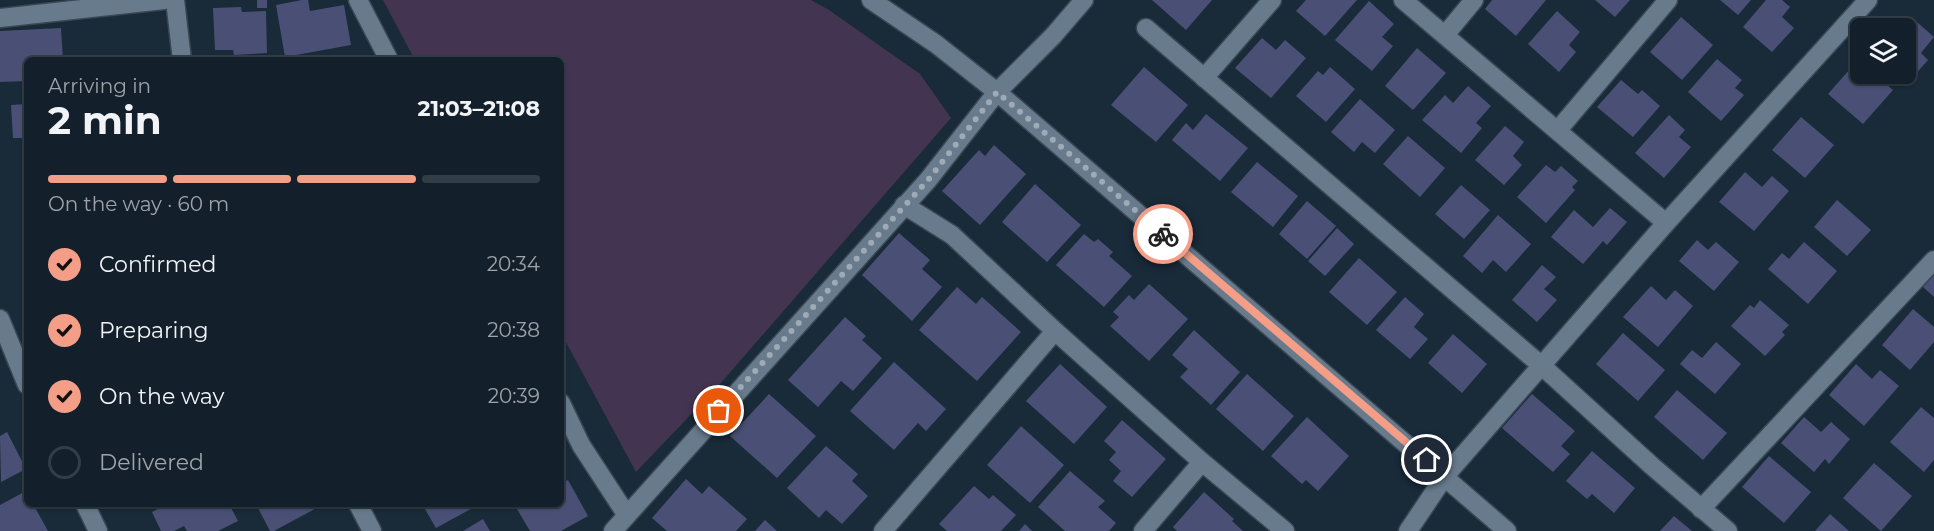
<!DOCTYPE html>
<html lang="en">
<head>
<meta charset="utf-8">
<style>
  body { margin:0; font-family:Montserrat,sans-serif; background:#202d37; color:#f1f3f6; height:100vh; display:flex; flex-direction:column; font-size:22px; white-space:nowrap }
  * { box-sizing:border-box; margin:0 }
  p { font-size:20px; color:#9da3a9 }
  .icon { flex:none; width:33px; height:33px; fill:none; stroke:currentColor; stroke-width:2; stroke-linecap:round; stroke-linejoin:round }
  .map { position:relative; flex:1; overflow:hidden }
  .details { position:absolute; left:24px; top:57px; width:540px; height:450px; display:flex; flex-direction:column; background:#13202b; border-radius:9px; box-shadow:0 2px 4px #0004,0 0 0 2px #323e47 }
  .details>* { flex:none }
  .fabs { position:absolute; left:1850px; top:18px; display:grid; gap:12px }
  .fabs a { display:grid; place-items:center; width:66px; height:66px; border-radius:9px; background:#13202b; box-shadow:0 2px 4px #0004,0 0 0 2px #323e47; font-size:30px }
  .pin { position:absolute; display:grid; place-items:center; width:51px; height:51px; color:#fff; margin:-26px; border:3px solid #fff; border-radius:50%; box-shadow:0 2px 6px #0007 }
  .courier { position:absolute; display:grid; place-items:center; width:60px; height:60px; margin:-30px; border:4px solid #f49e87; border-radius:50%; background:#fff; color:#222; box-shadow:0 2px 8px #0007 }
  .head em { font-style:normal; font-weight:700 }
  .head div { display:flex; flex-direction:column-reverse }
  .head { display:flex; align-items:center; justify-content:space-between; height:102px; padding:0 24px }
  h1 { font-size:39px; font-weight:700; line-height:45px }
  .bar { display:grid; grid-template-columns:repeat(4,1fr); gap:9px 6px; align-content:center; height:72px; padding:0 24px }
  .bar i { height:8px; border-radius:4px; background:#323e47 }
  .bar .current { background:#f49e87 }
  .bar p { grid-column:span 4 }
  ol { padding:0 24px; list-style:none }
  li { display:flex; align-items:center; gap:18px; height:66px }
  li p { margin-inline-start:auto }
  li .icon { padding:6px; border-radius:50%; background:#f49e87; color:#111; stroke-width:4 }
  li:last-child { color:#9da3a9 }
  li i { width:33px; height:33px; border:3px solid #323e47; border-radius:50% }
  .map>svg:first-child { display:block }
  .green { fill:#433552 }
  .building { fill:#4a5075 }
  .lines { fill:none; stroke-linecap:round; stroke-linejoin:round }
  .minor-casing { stroke:#3a4754; stroke-width:21 }
  .minor { stroke:#687b8d; stroke-width:18 }
  .done { stroke:#9eaab6; stroke-width:6; stroke-dasharray:0 10.8 }
  .route { stroke:#f49e87; stroke-width:8 }
</style>
</head>
<body>
<div class="map">
<svg width="1934" height="531" viewBox="0 0 1934 531">
  <rect width="100%" height="100%" fill="#192a39"/>
  <polygon class="green" points="383,0 811,0 829,10 920,74 951,118 720,384 636,472 561,333 561,60 415,60"/>
  <g class="building">
    <rect x="257" y="0" width="10" height="8"/>
    <polygon points="302,0 308,0 310,11 344,5 351,45 285,57 276,5"/>
    <polygon points="1152,0 1212,0 1186,30"/>
    <polygon points="1306,0 1357,0 1325,36 1296,11"/>
    <polygon points="1492,0 1546,0 1516,36 1485,9"/>
    <polygon points="1595,0 1630,0 1615,17"/>
    <polygon points="1720,0 1751,0 1738,15"/>
    <polygon points="1766,0 1782,0 1790,7 1782,17 1794,28 1772,52 1743,27"/>
    <polygon points="1369,1 1394,24 1382,37 1393,46 1372,71 1335,40"/>
    <polygon points="241,7 242,12 266,11 267,53 234,55 233,50 215,50 213,8"/>
    <polygon points="1557,11 1580,32 1569,45 1576,52 1559,72 1528,44"/>
    <polygon points="1681,17 1713,45 1682,80 1650,52"/>
    <polygon points="1911,17 1934,37 1921,53 1928,60 1912,78 1905,72 1905,28 1901,28"/>
    <polygon points="61,28 63,60 27,60 27,81 0,82 0,31"/>
    <polygon points="1262,38 1276,50 1285,40 1306,58 1271,98 1235,68"/>
    <polygon points="1417,48 1446,73 1413,110 1385,86"/>
    <polygon points="1717,59 1742,80 1735,88 1744,95 1721,121 1688,92"/>
    <polygon points="1858,60 1860,61 1860,74 1874,74 1893,90 1863,124 1828,94"/>
    <polygon points="1144,67 1188,105 1156,142 1111,105"/>
    <polygon points="1330,67 1355,89 1326,122 1296,96 1318,71 1323,75"/>
    <polygon points="1621,80 1638,94 1642,90 1660,106 1633,137 1597,107"/>
    <polygon points="1468,86 1491,106 1476,123 1482,128 1461,153 1422,120 1445,95 1453,103"/>
    <polygon points="1360,99 1395,130 1375,153 1362,142 1354,152 1331,132"/>
    <polygon points="27,104 27,151 23,152 22,138 13,138 11,105"/>
    <polygon points="1206,114 1248,148 1220,181 1172,140 1186,123 1193,130"/>
    <polygon points="1669,115 1685,130 1679,137 1691,147 1664,178 1635,153"/>
    <polygon points="1801,117 1834,145 1805,178 1772,150"/>
    <polygon points="1505,126 1524,142 1513,156 1522,165 1504,185 1475,160"/>
    <polygon points="1408,136 1445,168 1420,197 1383,164"/>
    <polygon points="994,145 1026,174 980,225 942,191 979,150 985,156"/>
    <polygon points="1257,162 1298,196 1273,227 1231,192"/>
    <polygon points="1546,165 1555,172 1561,166 1578,181 1572,187 1575,190 1546,223 1517,197"/>
    <polygon points="1745,172 1762,187 1772,176 1789,191 1754,231 1719,202"/>
    <polygon points="1035,184 1081,225 1047,262 1002,222"/>
    <polygon points="1461,185 1490,210 1464,239 1435,214"/>
    <polygon points="1837,200 1871,230 1847,256 1814,227"/>
    <polygon points="1307,201 1336,226 1307,259 1279,234"/>
    <polygon points="1610,208 1627,222 1607,245 1603,241 1583,264 1551,237 1574,210 1593,227"/>
    <polygon points="1498,215 1531,244 1506,272 1493,260 1482,273 1463,256"/>
    <polygon points="1337,228 1354,244 1325,276 1308,261"/>
    <polygon points="899,233 930,260 922,269 942,287 912,321 862,275"/>
    <polygon points="1084,234 1094,242 1098,239 1113,252 1109,256 1132,276 1104,307 1056,265"/>
    <polygon points="1697,240 1708,250 1716,242 1739,262 1714,291 1679,261"/>
    <polygon points="1804,242 1837,271 1808,304 1768,269 1782,253 1789,259"/>
    <polygon points="1359,258 1397,292 1367,325 1329,292"/>
    <polygon points="1542,265 1556,277 1544,289 1557,300 1537,322 1512,300"/>
    <polygon points="1934,275 1934,297 1923,287"/>
    <polygon points="1149,284 1188,319 1149,361 1110,326 1119,317 1113,312 1129,295 1134,300"/>
    <polygon points="1651,286 1666,300 1675,290 1693,306 1658,347 1623,317"/>
    <polygon points="957,287 976,304 982,297 1021,332 977,381 919,330"/>
    <polygon points="1405,297 1424,314 1414,327 1428,339 1410,359 1376,330"/>
    <polygon points="1760,300 1789,325 1782,332 1785,335 1765,356 1731,326 1750,305 1754,308"/>
    <polygon points="1913,309 1934,327 1934,342 1910,370 1882,345"/>
    <polygon points="845,317 866,336 862,340 882,358 853,391 841,381 818,407 788,380"/>
    <polygon points="1194,330 1240,372 1211,405 1180,377 1188,369 1172,355"/>
    <polygon points="1623,333 1665,370 1638,401 1596,364"/>
    <polygon points="1453,334 1487,364 1462,393 1428,363"/>
    <polygon points="1716,342 1741,364 1715,394 1680,364 1692,350 1702,358"/>
    <polygon points="894,362 946,409 926,431 918,423 894,450 850,411"/>
    <polygon points="1060,364 1107,407 1074,444 1026,401"/>
    <polygon points="1856,364 1872,379 1880,370 1899,386 1864,426 1829,395"/>
    <polygon points="1247,374 1294,416 1263,451 1216,409"/>
    <polygon points="1677,390 1727,433 1703,460 1654,417"/>
    <polygon points="769,394 816,436 777,478 730,436"/>
    <polygon points="1532,394 1575,431 1561,446 1570,454 1553,472 1502,428"/>
    <polygon points="1921,407 1934,418 1934,460 1924,472 1890,442"/>
    <polygon points="1307,417 1349,456 1318,491 1306,480 1302,484 1271,456"/>
    <polygon points="1804,417 1821,432 1831,422 1850,439 1829,464 1825,459 1814,472 1781,443"/>
    <polygon points="1122,420 1166,459 1132,497 1113,481 1121,471 1109,460 1116,452 1104,441"/>
    <polygon points="1021,426 1064,465 1030,503 987,465"/>
    <polygon points="7,432 26,469 1,482 0,436"/>
    <polygon points="826,446 858,474 852,481 868,496 842,524 826,510 819,518 787,488"/>
    <polygon points="1592,451 1635,488 1614,513 1592,494 1587,499 1566,481"/>
    <polygon points="1769,456 1811,492 1784,523 1742,487"/>
    <polygon points="1874,463 1912,496 1881,531 1843,498"/>
    <polygon points="1070,471 1105,501 1098,507 1116,523 1109,531 1065,531 1038,507"/>
    <polygon points="686,479 702,494 709,486 747,519 736,531 667,531 652,518"/>
    <polygon points="568,480 588,516 561,531 530,531 517,509 526,504 561,504 561,484"/>
    <polygon points="974,486 989,499 993,495 1016,515 1001,531 947,531 939,524"/>
    <polygon points="26,491 27,504 33,504 48,531 0,531 0,505"/>
    <polygon points="1204,492 1234,519 1232,521 1243,531 1177,531 1173,527"/>
    <polygon points="167,504 229,504 238,521 218,531 187,531 184,526 174,531 161,531 152,512"/>
    <polygon points="256,504 324,504 274,531 270,531"/>
    <polygon points="422,504 480,504 436,528"/>
    <polygon points="1830,514 1849,531 1815,531"/>
    <polygon points="1674,516 1692,531 1660,531"/>
    <polygon points="483,519 490,531 463,531"/>
    <polygon points="765,520 777,531 755,531"/>
    <polygon points="1025,524 1032,531 1019,531"/>
  </g>
  <g class="lines">
    <g class="minor-casing">
      <g id="minor">
        <polyline points="175,0 182,60"/>
        <polyline points="358,0 389,60"/>
        <polyline points="871,0 936,44 997,92 1507,531"/>
        <polyline points="1403,0 1666,223"/>
        <polyline points="0,18 164,0"/>
        <polyline points="1146,28 1542,366 1652,466 1728,531"/>
        <polyline points="1445,35 1474,0"/>
        <polyline points="1204,78 1272,0"/>
        <polyline points="1558,130 1668,0"/>
        <polyline points="904,205 952,235 1055,331 1202,462 1285,531"/>
        <polyline points="0,319 27,385"/>
        <polyline points="561,403 581,445 626,514"/>
        <polyline points="85,504 98,531"/>
        <polyline points="358,504 372,531"/>
        <polyline points="1701,509 1934,260"/>
        <polyline points="613,531 928,180 997,92 1053,36 1084,0"/>
        <polyline points="883,531 1055,331"/>
        <polyline points="1143,531 1202,462"/>
        <polyline points="1408,531 1445,476 1666,223 1868,0"/>
      </g>
    </g>
    <use href="#minor" class="minor"/>
  </g>
  <g class="lines">
    <polyline class="done" points="719,411 928,180 997,92 1163,234"/>
    <polyline class="route" points="1163,234 1427,460"/>
  </g>
</svg>
<div class="fabs">
<a><svg class="icon" aria-label="layers" viewBox="0 0 24 24"><path d="M12 4l9 5-9 5-9-5zM3 14l9 5 9-5"/></svg></a>
</div>
<div class="pin" style="left:719px;top:411px;background:#ea580c"><svg class="icon" aria-label="bag" viewBox="0 0 24 24"><path d="M5 8h14l-1 12H6zM9 8a3 3 0 0 1 6 0"/></svg></div>
<div class="pin" style="left:1427px;top:460px;background:#1f2937"><svg class="icon" aria-label="home" viewBox="0 0 24 24"><path d="M3 11l9-7 9 7M6 9v11h12V9"/></svg></div>
<div class="courier" style="left:1163px;top:234px"><svg class="icon" aria-label="bike" viewBox="0 0 24 24"><circle cx="6" cy="16" r="4"/><circle cx="18" cy="16" r="4"/><path d="M6 16l4-8h5l3 8M10 8l3 8H6M13 5h3"/></svg></div>
<section class="details">
<div class="head"><div><h1>2 min</h1><p>Arriving in</p></div><em>21:03–21:08</em></div>
<div class="bar"><i class="current"></i><i class="current"></i><i class="current"></i><i></i><p>On the way · 60 m</p></div>
<ol>
<li><svg class="icon" aria-label="check" viewBox="0 0 24 24"><path d="M5 12l5 5 9-10"/></svg>Confirmed<p>20:34</p></li>
<li><svg class="icon" aria-label="check" viewBox="0 0 24 24"><path d="M5 12l5 5 9-10"/></svg>Preparing<p>20:38</p></li>
<li><svg class="icon" aria-label="check" viewBox="0 0 24 24"><path d="M5 12l5 5 9-10"/></svg>On the way<p>20:39</p></li>
<li><i></i>Delivered</li>
</ol>
</section>
</div>
</body>
</html>
